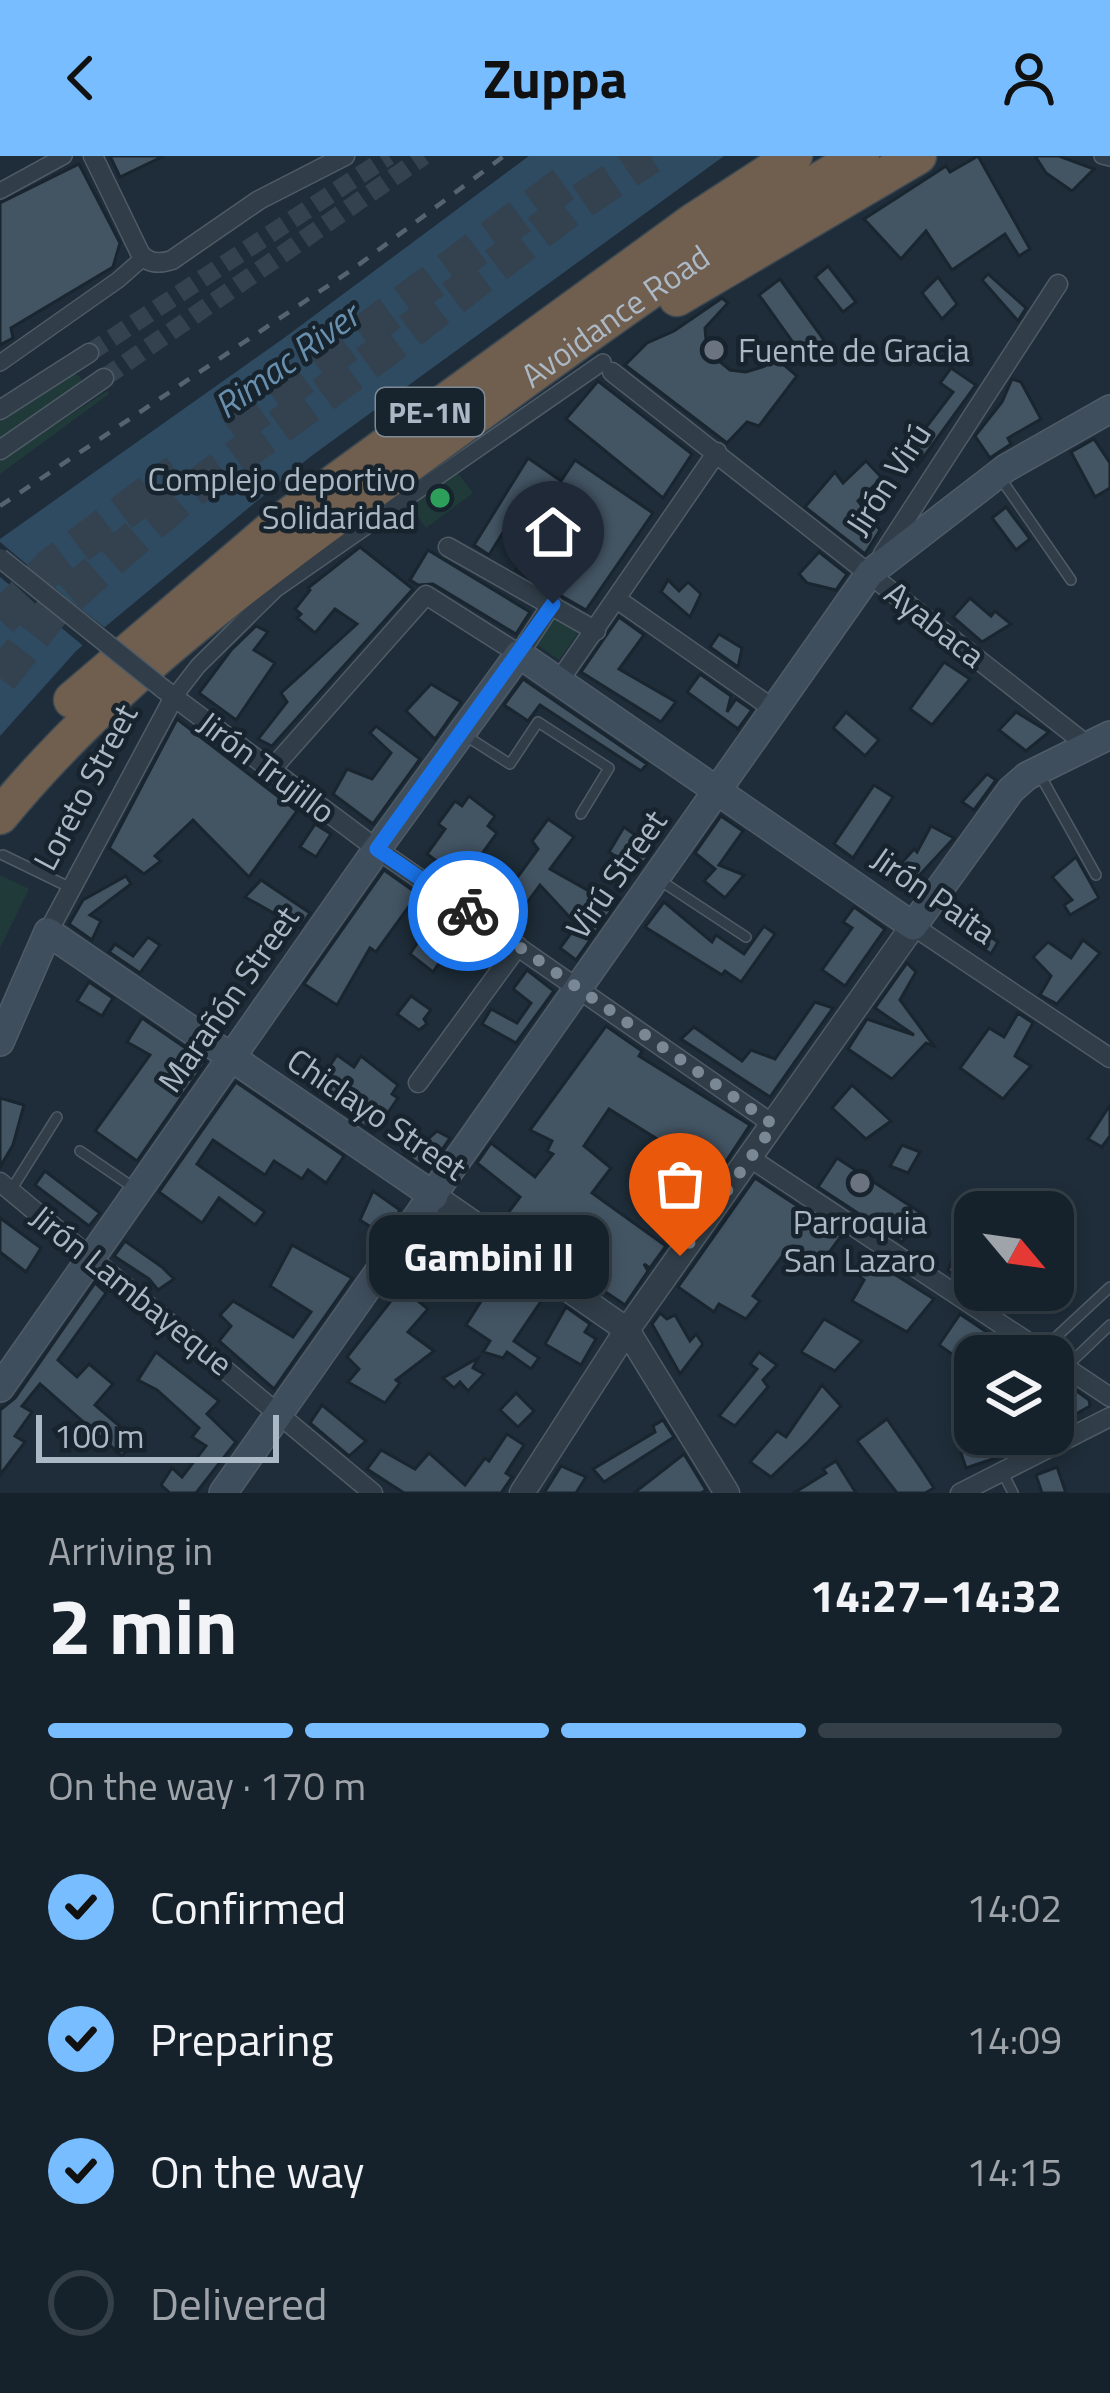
<!DOCTYPE html>
<html lang="en">
<head>
<meta charset="utf-8">
<style>
  body { margin:0; font-family:"Titillium Web",sans-serif; background:#1f2a33; color:#f1f3f6; height:100vh; display:flex; flex-direction:column; font-size:45px; white-space:nowrap }
  * { box-sizing:border-box; margin:0 }
  p { font-size:39px; color:#9ea4a9 }
  .icon { flex:none; width:66px; height:66px; fill:none; stroke:currentColor; stroke-width:2; stroke-linecap:round; stroke-linejoin:round }
  .map { position:relative; height:1337px; overflow:hidden }
  .details { display:flex; flex-direction:column; background:#16222b; flex:1 }
  .details>* { flex:none }
  .needle { width:78px; rotate:119deg }
  .tools { position:absolute; left:954px; top:1035px; display:grid; gap:24px }
  .tools a { display:grid; place-items:center; width:120px; height:120px; border-radius:24px; background:#16222b; box-shadow:0 6px 18px #0003,0 0 0 3px #353f47; font-size:60px }
  .scale { position:absolute; left:36px; bottom:30px; width:243px; box-sizing:border-box; padding-left:12px; border:6px solid #abb9c6; border-top:0; font-size:33px; line-height:42px; white-space:nowrap; color:#abb9c6; -webkit-text-stroke:9px #17232d; paint-order:stroke }
  .pin { position:absolute; display:grid; place-items:center; width:102px; height:102px; color:#fff; margin:-123px -51px; border-radius:50% 50% 50% 0; rotate:-45deg; box-shadow:0 0 12px #0007 }
  .pin .icon { rotate:45deg }
  .courier { position:absolute; display:grid; place-items:center; width:120px; height:120px; margin:-60px; border:9px solid #1a73e8; border-radius:50%; background:#fff; color:#222; box-shadow:0 3px 15px #0007 }
  .bubble { position:absolute; height:84px; border-radius:24px; background:#16222b; box-shadow:0 6px 18px #0003,0 0 0 3px #353f47; font-size:39px; font-weight:700; line-height:84px; text-align:center }
  .overview em { font-style:normal; font-weight:700 }
  .overview div { display:flex; flex-direction:column-reverse }
  .overview { display:flex; align-items:center; justify-content:space-between; height:204px; padding:0 48px }
  h1 { font-size:78px; font-weight:700; line-height:90px }
  .bar { display:grid; grid-template-columns:repeat(4,1fr); gap:18px 12px; align-content:center; height:144px; padding:0 48px }
  .bar i { height:15px; border-radius:9px; background:#353f47 }
  .bar .active { background:#77bdff }
  .bar p { grid-column:span 4 }
  ol { padding:0 48px; list-style:none }
  li { display:flex; align-items:center; gap:36px; height:132px }
  li p { margin-inline-start:auto }
  li .icon { padding:12px; border-radius:50%; background:#77bdff; color:#111; stroke-width:4 }
  li:last-child { color:#9ea4a9 }
  li i { width:66px; height:66px; border:6px solid #353f47; border-radius:50% }
  header { display:flex; justify-content:space-between; align-items:center; height:156px; padding:0 48px; background:#77bdff; color:#111; font-size:54px; font-weight:700 }
  .map>svg:first-child { display:block }
  .green { fill:#203a39 }
  .water { fill:#2f4b62 }
  .pier { fill:#1e2d39 }
  .building { fill:#435463; stroke:#19252f; stroke-width:3 }
  .lines { fill:none; stroke-linecap:round; stroke-linejoin:round }
  .minor-tunnel { stroke:#33424e; stroke-width:18; stroke-dasharray:18 9; stroke-linecap:butt }
  .motorway-tunnel { stroke:#33424e; stroke-width:36; stroke-dasharray:36 18; stroke-linecap:butt }
  .service-casing { stroke:#4f5c67; stroke-width:12 }
  .pedestrian-casing { stroke:#4f5c67; stroke-width:18 }
  .minor-casing { stroke:#4f5c67; stroke-width:21 }
  .tertiary-casing { stroke:#4f5c67; stroke-width:27 }
  .secondary-casing { stroke:#4f5c67; stroke-width:30 }
  .motorway-casing { stroke:#3c4953; stroke-width:39 }
  .service { stroke:#313e49; stroke-width:9 }
  .pedestrian { stroke:#313e49; stroke-width:15 }
  .minor { stroke:#313e49; stroke-width:18 }
  .tertiary { stroke:#313e49; stroke-width:24 }
  .secondary { stroke:#3f4e5d; stroke-width:27 }
  .motorway { stroke:#705e4e; stroke-width:36 }
  .rail { stroke:#536371; stroke-width:4.5; stroke-dasharray:12 12; stroke-linecap:butt }
  .minor-bridge-casing { stroke:#4f5c67; stroke-width:21; stroke-linecap:butt }
  .minor-bridge { stroke:#313e49; stroke-width:18 }
  .done { stroke:#7a8895; stroke-width:12; stroke-dasharray:0 21.6 }
  .route { stroke:#1a73e8; stroke-width:15 }
  .worship-dot { fill:#6b7280; stroke:#17232d; stroke-width:4.5 }
  .leisure-dot { fill:#2e9e5b; stroke:#17232d; stroke-width:4.5 }
  .labels { text-anchor:middle; dominant-baseline:central; stroke-width:9; stroke-linejoin:round; paint-order:stroke }
  .shield { fill:#17232d; stroke:#7f8c98; stroke-width:3 }
  .shield-label { font-size:30px; font-weight:bold; fill:#abb9c6 }
  .street-label { font-size:33px; fill:#abb9c6; stroke:#17232d }
  .poi-label { font-size:33px; fill:#abb9c6; stroke:#17232d; text-anchor:start }
  .water-label { font-size:36px; font-style:italic; fill:#688fad; stroke:#17232d }
</style>
</head>
<body>
<header><svg class="icon" aria-label="back" viewBox="0 0 24 24"><path d="M15 5l-7 7 7 7"/></svg>Zuppa<svg class="icon" aria-label="person" viewBox="0 0 24 24"><circle cx="12" cy="8" r="4"/><path d="M4 21q1-7 8-7t8 7"/></svg></header>
<div class="map">
<svg width="1110" height="1337" viewBox="0 0 1110 1337">
  <rect width="100%" height="100%" fill="#1e2d39"/>
  <g class="green">
    <polygon points="71,217 80,220 82,227 0,285 0,261"/>
    <polygon points="107,235 109,238 0,318 0,305"/>
    <polygon points="454,312 473,337 426,372 407,346"/>
    <polygon points="554,461 578,477 559,504 535,487"/>
    <polygon points="0,719 29,733 0,792"/>
  </g>
  <polygon class="water" points="529,0 724,0 310,301 76,495 0,580 0,383 284,182"/>
  <polygon class="pier" points="0,386 68,443 109,475 87,493 0,421"/>
  <g class="building">
    <polygon points="110,0 164,0 120,21"/>
    <polygon points="978,0 1030,93 1019,100 1005,78 952,114 926,75 901,103 864,63 946,10 950,16"/>
    <polygon points="1035,0 1059,0 1094,13 1072,35 1046,17"/>
    <polygon points="79,8 120,87 113,111 11,172 13,182 0,189 0,47"/>
    <polygon points="828,110 856,146 843,156 815,121"/>
    <polygon points="988,118 1026,152 1018,165 982,124"/>
    <polygon points="938,121 957,148 942,163 922,137"/>
    <polygon points="780,123 824,184 802,199 759,139"/>
    <polygon points="722,142 728,147 705,172 707,195 730,214 746,216 765,210 774,200 797,220 759,270 747,266 727,287 625,209 647,187 674,175"/>
    <polygon points="951,212 976,229 917,310 904,300 953,236 940,227"/>
    <polygon points="1012,223 1021,226 1041,263 1008,282 1011,288 990,302 975,280 1002,246"/>
    <polygon points="598,225 692,298 663,342 566,263"/>
    <polygon points="1094,283 1110,307 1110,332 1095,341 1071,296"/>
    <polygon points="528,302 561,325 575,304 653,357 586,454 516,414 540,377 514,359 489,399 474,389"/>
    <polygon points="866,305 882,322 858,345 880,374 865,398 805,351 835,316 843,327"/>
    <polygon points="1006,351 1030,383 1016,394 992,362"/>
    <polygon points="360,391 413,433 272,590 258,583 287,546 281,537 357,468 335,453 315,477 297,462 301,458 295,453 310,434 308,432"/>
    <polygon points="428,394 530,456 516,478 433,428 418,429 410,424"/>
    <polygon points="819,396 847,418 836,434 807,427 799,418"/>
    <polygon points="668,424 679,435 688,426 701,438 690,461 661,436"/>
    <polygon points="970,442 991,460 995,455 1011,468 982,486 953,461"/>
    <polygon points="619,461 644,479 619,513 676,546 661,566 581,516"/>
    <polygon points="256,470 268,476 254,494 275,507 236,564 199,537 231,494"/>
    <polygon points="719,478 742,492 738,511 710,491"/>
    <polygon points="944,506 970,523 932,569 910,553"/>
    <polygon points="700,518 731,540 727,556 736,543 752,554 738,573 687,536"/>
    <polygon points="523,523 647,608 641,615 540,549 528,565 504,549"/>
    <polygon points="431,528 461,546 435,583 406,555"/>
    <polygon points="846,556 879,584 865,600 833,572"/>
    <polygon points="1016,556 1049,576 1026,595 999,574"/>
    <polygon points="177,563 297,655 249,721 193,664 155,700 161,705 144,718 109,692"/>
    <polygon points="376,570 420,603 373,668 333,638 347,613 372,623 391,597 370,577"/>
    <polygon points="987,618 996,624 974,654 962,646"/>
    <polygon points="874,629 893,641 853,702 834,688"/>
    <polygon points="469,640 495,660 488,670 497,677 481,699 489,706 471,730 427,698 445,673 438,668 455,645 462,650"/>
    <polygon points="721,660 743,675 719,709 744,719 725,742 704,725 715,713 695,697"/>
    <polygon points="548,663 574,681 550,713 598,740 605,731 620,742 576,804 560,792 577,769 540,729 516,762 498,748 538,693 532,685"/>
    <polygon points="315,668 331,678 316,701 300,691"/>
    <polygon points="931,670 954,682 915,724 899,710 914,693 917,696"/>
    <polygon points="624,671 654,692 638,715 609,696"/>
    <polygon points="1076,701 1099,742 1070,759 1064,749 1072,744 1052,721"/>
    <polygon points="384,714 418,738 376,796 370,792 337,849 304,828"/>
    <polygon points="126,720 131,728 90,759 101,765 92,784 69,768 83,744"/>
    <polygon points="261,724 310,757 300,772 245,741"/>
    <polygon points="664,746 712,786 716,779 744,798 764,770 775,778 741,826 725,815 722,819 645,771"/>
    <polygon points="854,751 885,773 845,830 822,814 852,772 843,766"/>
    <polygon points="968,754 992,770 987,778 998,786 991,798 955,774"/>
    <polygon points="432,765 456,782 433,816 410,798"/>
    <polygon points="148,781 160,789 140,817 109,796 115,788 133,800"/>
    <polygon points="1083,784 1100,797 1057,848 1040,839 1051,820 1033,801 1048,786 1071,802"/>
    <polygon points="907,807 916,816 900,844 934,890 926,887 892,923 848,893 867,863 914,879 875,852"/>
    <polygon points="527,814 554,835 516,887 482,868 491,853 517,867 531,847 513,833"/>
    <polygon points="89,826 113,842 102,860 77,845"/>
    <polygon points="411,840 431,854 424,863 427,868 419,874 397,858"/>
    <polygon points="815,846 833,852 770,941 681,883 694,871 742,905 751,894 775,903"/>
    <polygon points="1018,857 1033,867 1015,900 1031,910 1003,943 960,912 989,872 1004,881"/>
    <polygon points="142,862 206,906 137,1005 95,975 150,899 127,886"/>
    <polygon points="606,870 642,895 639,900 750,969 721,1013 693,994 680,1015 688,1021 675,1037 657,1022 678,996 609,953 584,990 611,1012 592,1037 666,1090 650,1112 644,1108 648,1115 625,1149 583,1121 603,1086 588,1077 566,1109 502,1065 520,1041 477,1007 491,987 535,1021 553,998 547,995 552,985 530,974"/>
    <polygon points="337,899 354,911 361,900 398,929 392,938 398,942 374,977 313,935"/>
    <polygon points="236,926 344,1000 326,1027 308,1014 302,1023 274,1005 265,1019 213,984 197,1008 265,1056 255,1069 219,1042 202,1067 159,1036"/>
    <polygon points="852,929 891,965 866,983 832,952"/>
    <polygon points="0,942 24,949 13,989 0,1011"/>
    <polygon points="1110,949 1110,980 1102,991 1088,983"/>
    <polygon points="437,975 450,982 428,1014 404,998 418,977 428,983"/>
    <polygon points="902,989 920,996 908,1017 890,1010"/>
    <polygon points="837,1002 921,1057 902,1086 818,1031"/>
    <polygon points="45,1015 100,1057 89,1070 35,1029"/>
    <polygon points="755,1022 842,1079 814,1117 786,1095 753,1140 760,1145 746,1163 719,1148 714,1156 678,1131"/>
    <polygon points="373,1035 400,1054 383,1079 360,1064"/>
    <polygon points="974,1045 975,1045 975,1129 948,1115"/>
    <polygon points="0,1062 41,1092 26,1116 0,1096"/>
    <polygon points="445,1068 473,1087 457,1108 442,1097 451,1085 439,1076"/>
    <polygon points="125,1085 162,1111 174,1123 158,1134 149,1123 114,1100"/>
    <polygon points="292,1089 352,1122 274,1233 219,1185 231,1170 220,1159 233,1145 293,1181 311,1156 270,1130"/>
    <polygon points="867,1101 934,1143 907,1176 852,1145 864,1124 856,1117"/>
    <polygon points="504,1109 546,1138 514,1185 539,1202 531,1213 507,1196 503,1202 483,1196 490,1185 466,1169"/>
    <polygon points="95,1127 106,1137 58,1204 77,1221 89,1208 113,1228 95,1249 136,1284 122,1300 40,1228 22,1250 32,1256 15,1280 25,1286 0,1319 0,1254 15,1242"/>
    <polygon points="396,1127 428,1153 408,1176 434,1195 396,1224 400,1227 385,1247 348,1226 359,1213 347,1201 390,1146 384,1142"/>
    <polygon points="566,1151 590,1168 585,1176 596,1183 581,1209 545,1188"/>
    <polygon points="660,1157 667,1163 675,1159 690,1185 696,1178 703,1188 680,1218 652,1168"/>
    <polygon points="960,1158 1022,1200 959,1203 939,1189"/>
    <polygon points="824,1163 862,1185 835,1215 801,1196"/>
    <polygon points="156,1196 219,1245 207,1258 236,1286 196,1337 170,1337 161,1329 172,1312 182,1321 206,1290 192,1281 199,1272 157,1234 138,1224"/>
    <polygon points="759,1196 777,1209 763,1224 768,1231 735,1270 719,1260 757,1213 750,1208"/>
    <polygon points="478,1202 473,1212 484,1218 468,1235 460,1226 454,1232 443,1222"/>
    <polygon points="822,1229 841,1250 809,1285 771,1321 750,1306 777,1275 786,1281"/>
    <polygon points="1070,1230 1089,1244 1090,1250 1053,1271 1053,1252"/>
    <polygon points="516,1237 534,1255 518,1271 500,1254"/>
    <polygon points="322,1249 366,1285 349,1300 310,1267"/>
    <polygon points="887,1263 921,1312 934,1332 925,1337 897,1337 857,1285"/>
    <polygon points="663,1264 674,1281 604,1326 593,1313 655,1276 653,1270"/>
    <polygon points="507,1278 524,1289 506,1317 512,1321 501,1337 404,1337 367,1313 381,1294 415,1313 429,1297 465,1329 485,1302 489,1305"/>
    <polygon points="983,1282 996,1302 966,1312 961,1297"/>
    <polygon points="684,1298 706,1334 701,1337 634,1337"/>
    <polygon points="836,1305 856,1337 794,1337 826,1317 823,1313"/>
    <polygon points="561,1310 586,1321 576,1337 544,1337"/>
    <polygon points="1057,1311 1066,1337 1042,1337 1036,1319"/>
  </g>
  <g class="lines">
    <g class="minor-tunnel">
      <polyline points="89,197 389,0"/>
      <polyline points="104,222 424,0"/>
    </g>
    <g class="motorway-tunnel">
      <polyline points="231,275 576,19"/>
      <polyline points="0,464 51,410 177,316"/>
      <polyline points="0,522 53,454 181,342 386,193 568,54 650,0"/>
    </g>
    <g class="service-casing">
      <g id="service">
        <polyline points="999,320 1071,424"/>
        <polyline points="466,580 510,608 538,566 609,612 581,658"/>
        <polyline points="1040,619 1096,719"/>
        <polyline points="3,699 71,732"/>
        <polyline points="661,725 746,781"/>
        <polyline points="80,995 134,1032"/>
        <polyline points="11,1034 57,961"/>
        <polyline points="1041,1195 1110,1131"/>
        <polyline points="1066,1211 1110,1169"/>
        <polyline points="1002,1315 1013,1337"/>
      </g>
    </g>
    <g class="pedestrian-casing">
      <g id="pedestrian">
        <polyline points="1102,0 1110,2"/>
        <polyline points="0,35 64,0"/>
        <polyline points="0,207 118,124 143,102"/>
        <polyline points="174,541 198,510 276,433 603,206"/>
      </g>
    </g>
    <g class="minor-casing">
      <g id="minor">
        <path d="M93,0L140,97C148,108 160,108 172,104L259,44L345,0"/>
        <polyline points="612,216 1087,589"/>
        <polyline points="0,254 89,197"/>
        <polyline points="0,294 104,222"/>
        <polyline points="448,391 596,475"/>
        <polyline points="883,398 1058,128"/>
        <polyline points="618,444 775,554"/>
        <polyline points="559,525 717,296"/>
        <polyline points="162,532 377,693 774,969"/>
        <polyline points="271,614 426,439 519,498 552,448"/>
        <polyline points="913,770 1110,902"/>
        <polyline points="48,776 174,541"/>
        <polyline points="418,927 518,790"/>
        <polyline points="750,1002 1049,1200"/>
        <polyline points="0,1026 373,1337"/>
        <polyline points="1053,1203 1110,1241"/>
        <polyline points="960,1337 1110,1261"/>
      </g>
    </g>
    <g class="tertiary-casing">
      <g id="tertiary">
        <polyline points="434,1040 627,1174 727,1337"/>
        <polyline points="522,1337 627,1174 913,770"/>
      </g>
    </g>
    <g class="secondary-casing">
      <g id="secondary">
        <polyline points="0,886 48,776 434,1040"/>
        <polyline points="0,1232 377,693 519,498 913,770 1011,634 1027,620 1110,579"/>
        <polyline points="223,1337 870,417 1006,312 1110,253"/>
      </g>
    </g>
    <g class="motorway-casing">
      <g id="motorway">
        <polyline points="677,142 918,0"/>
        <polyline points="72,544 279,367 694,65 794,0"/>
        <path id="s1" d="M0,660C119,514 279,403 430,293C571,190 710,87 861,0"/>
      </g>
    </g>
    <use href="#service" class="service"/>
    <use href="#pedestrian" class="pedestrian"/>
    <use href="#minor" class="minor"/>
    <use href="#tertiary" class="tertiary"/>
    <use href="#secondary" class="secondary"/>
    <use href="#motorway" class="motorway"/>
    <polyline class="rail" points="0,350 353,113 504,0"/>
    <g class="minor-bridge-casing">
      <polyline id="minor-bridge" points="0,402 162,532"/>
    </g>
    <use href="#minor-bridge" class="minor-bridge"/>
  </g>
  <g class="lines">
    <polyline class="done" points="468,755 774,969 680,1100"/>
    <polyline class="route" points="468,755 377,693 553,448"/>
  </g>
  <g class="worship-dot">
    <circle cx="714" cy="194" r="12"/>
    <circle cx="860" cy="1027" r="12"/>
  </g>
  <circle class="leisure-dot" cx="440" cy="342" r="12"/>
  <g class="labels">
    <rect class="shield" x="376" y="232" width="108" height="48" rx="9"/>
    <g class="shield-label">
      <text x="430" y="256">PE-1N</text>
    </g>
    <g class="street-label">
      <text stroke="none"><textPath href="#s1" startOffset="795">Avoidance Road</textPath></text>
      <text transform="translate(888 323) rotate(-57)">Jirón Virú</text>
      <text transform="translate(935 468) rotate(38)">Ayabaca</text>
      <text transform="translate(267 611) rotate(37)">Jirón Trujillo</text>
      <text transform="translate(85 631) rotate(-62)">Loreto Street</text>
      <text transform="translate(616 718) rotate(-55)">Virú Street</text>
      <text transform="translate(934 739) rotate(35)">Jirón Paita</text>
      <text transform="translate(228 843) rotate(-55)">Marañón Street</text>
      <text transform="translate(377 958) rotate(34)">Chiclayo Street</text>
      <text transform="translate(132 1134) rotate(39)">Jirón Lambayeque</text>
    </g>
    <g class="poi-label">
      <text x="738" y="194">Fuente de Gracia</text>
      <text x="416" y="323" text-anchor="end">Complejo deportivo<tspan x="416" dy="38">Solidaridad</tspan></text>
      <text x="860" y="1066" text-anchor="middle">Parroquia<tspan x="860" dy="38">San Lazaro</tspan></text>
    </g>
    <g class="water-label">
      <text transform="translate(286 204) rotate(-36)">Rimac River</text>
    </g>
  </g>
</svg>
<div class="tools">
<a><svg class="needle" viewBox="-14 -14 28 28"><path d="M0-13l5 13h-10z" fill="#e53935"/><path d="M0 13l5-13h-10z" fill="#9ea4a9"/></svg></a>
<a><svg class="icon" aria-label="layers" viewBox="0 0 24 24"><path d="M12 4l9 5-9 5-9-5zM3 14l9 5 9-5"/></svg></a>
</div>
<div class="scale">100 m</div>
<div class="pin" style="left:680px;top:1100px;background:#ea580c"><svg class="icon" aria-label="bag" viewBox="0 0 24 24"><path d="M5 8h14l-1 12H6zM9 8a3 3 0 0 1 6 0"/></svg></div>
<div class="pin" style="left:553px;top:448px;background:#1f2937"><svg class="icon" aria-label="home" viewBox="0 0 24 24"><path d="M3 11l9-7 9 7M6 9v11h12V9"/></svg></div>
<div class="courier" style="left:468px;top:755px"><svg class="icon" aria-label="bike" viewBox="0 0 24 24"><circle cx="6" cy="16" r="4"/><circle cx="18" cy="16" r="4"/><path d="M6 16l4-8h5l3 8M10 8l3 8H6M13 5h3"/></svg></div>
<div class="bubble" style="left:369px;top:1059px;width:240px">Gambini II</div>
</div>
<section class="details">
<div class="overview"><div><h1>2 min</h1><p>Arriving in</p></div><em>14:27–14:32</em></div>
<div class="bar"><i class="active"></i><i class="active"></i><i class="active"></i><i></i><p>On the way · 170 m</p></div>
<ol>
<li><svg class="icon" aria-label="check" viewBox="0 0 24 24"><path d="M5 12l5 5 9-10"/></svg>Confirmed<p>14:02</p></li>
<li><svg class="icon" aria-label="check" viewBox="0 0 24 24"><path d="M5 12l5 5 9-10"/></svg>Preparing<p>14:09</p></li>
<li><svg class="icon" aria-label="check" viewBox="0 0 24 24"><path d="M5 12l5 5 9-10"/></svg>On the way<p>14:15</p></li>
<li><i></i>Delivered</li>
</ol>
</section>
</body>
</html>
